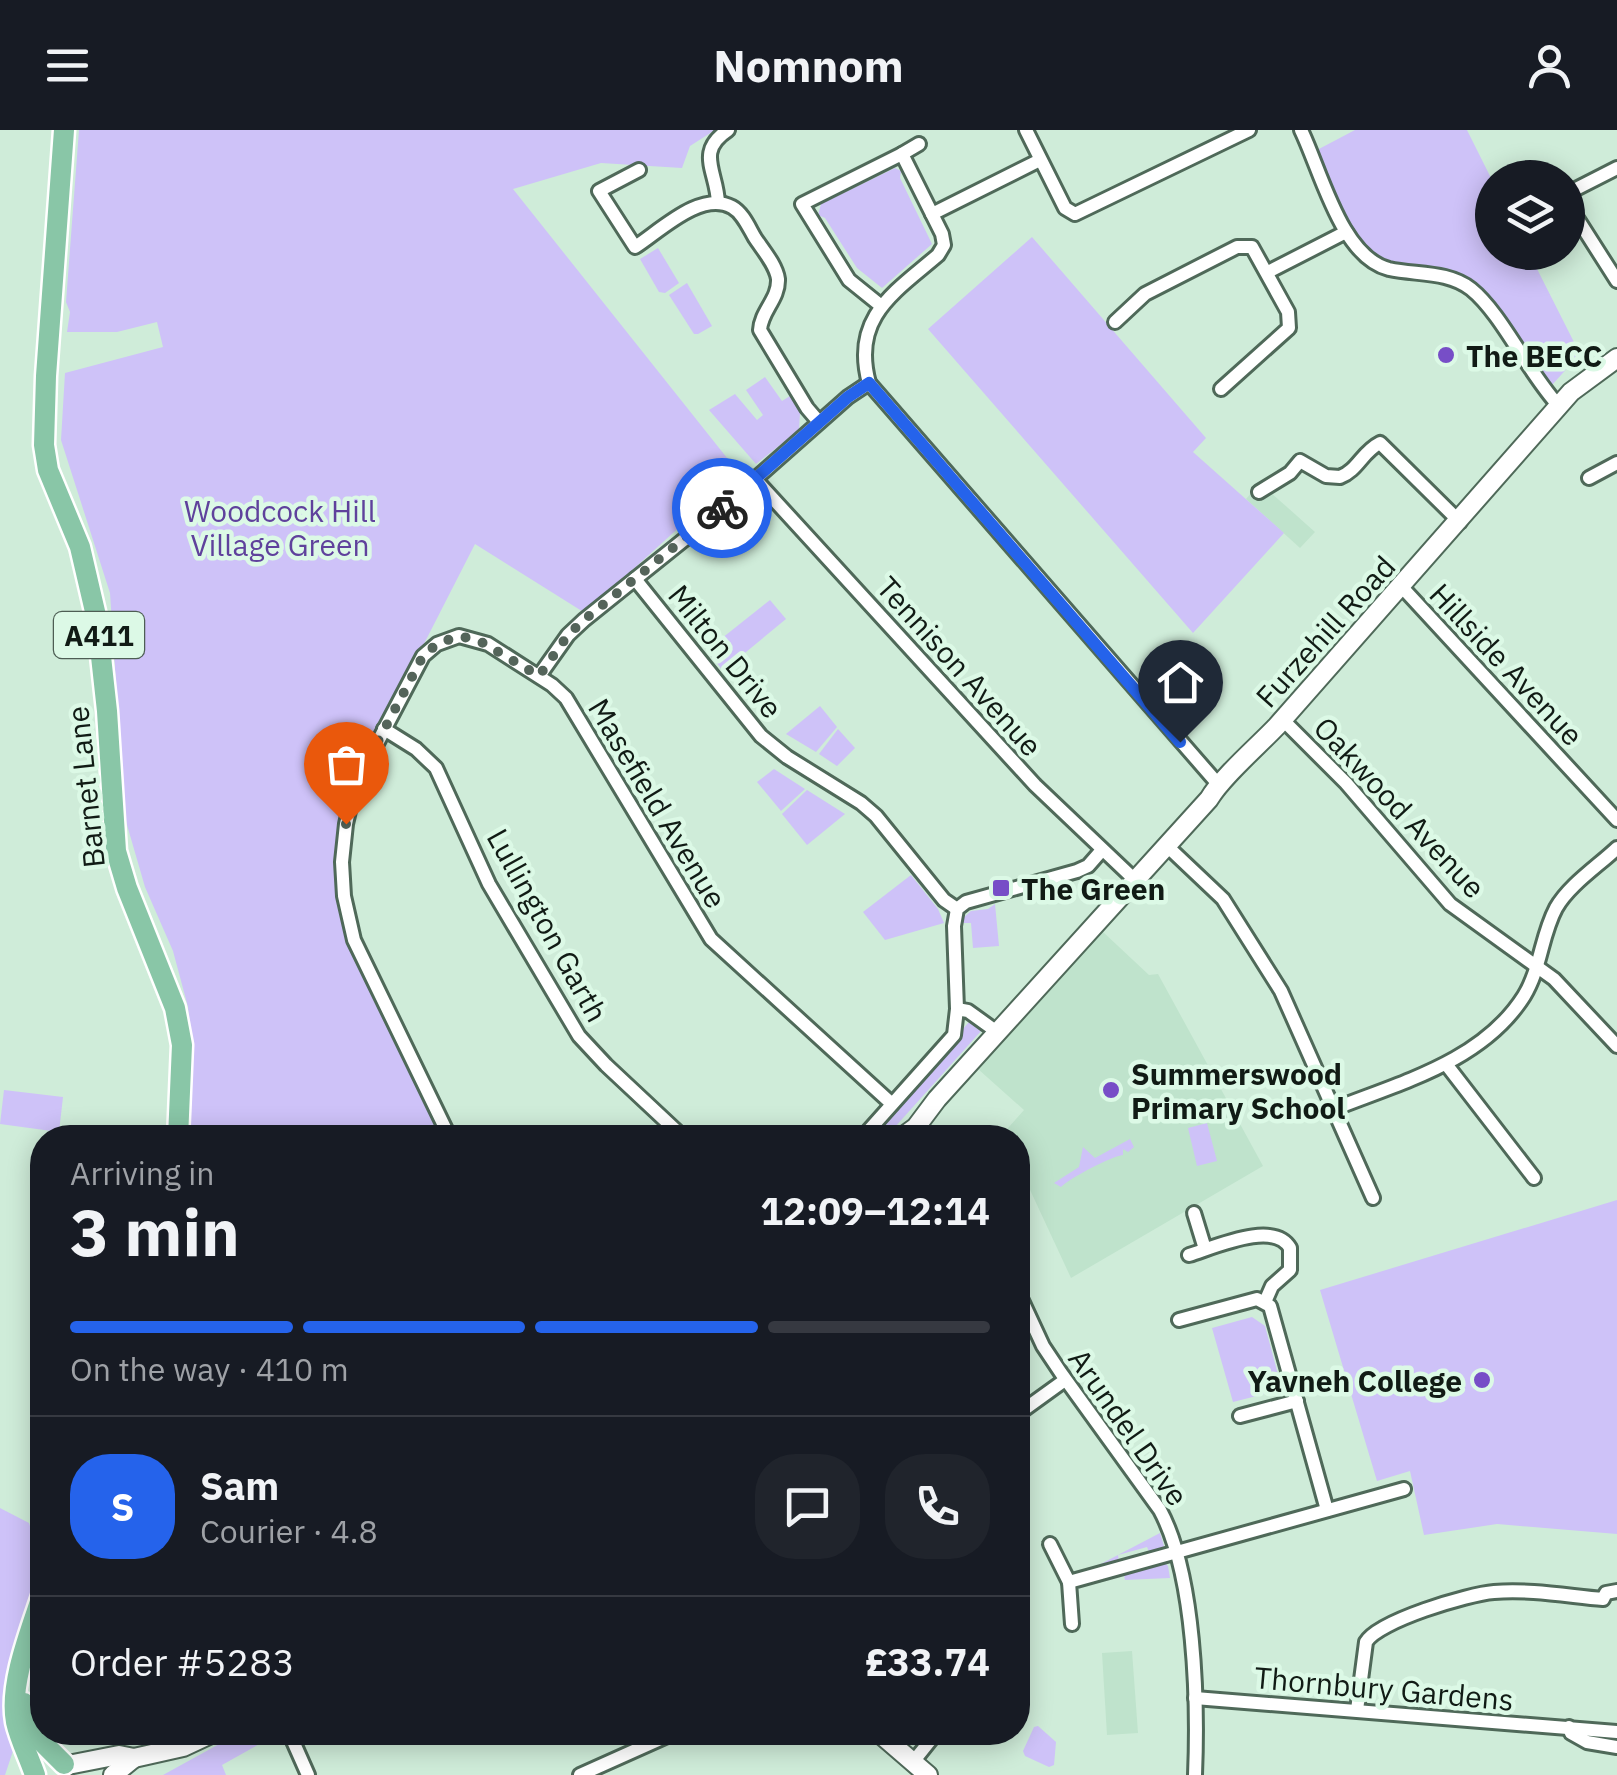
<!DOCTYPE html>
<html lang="en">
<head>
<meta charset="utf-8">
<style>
  body { margin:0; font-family:"IBM Plex Sans",sans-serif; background:#20242c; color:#f1f3f6; height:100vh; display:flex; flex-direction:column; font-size:38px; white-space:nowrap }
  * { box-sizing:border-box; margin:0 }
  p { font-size:32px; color:#9ea1a6 }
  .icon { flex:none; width:55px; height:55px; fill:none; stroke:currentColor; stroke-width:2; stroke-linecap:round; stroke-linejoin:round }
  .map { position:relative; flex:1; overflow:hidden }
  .side { position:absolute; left:30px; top:995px; width:1000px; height:620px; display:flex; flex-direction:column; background:#171b24; border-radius:40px; box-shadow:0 5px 25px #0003 }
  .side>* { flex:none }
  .fabs { position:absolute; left:1475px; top:30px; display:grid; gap:20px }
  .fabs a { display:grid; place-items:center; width:110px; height:110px; border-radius:50%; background:#171b24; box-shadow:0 5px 25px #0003; font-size:50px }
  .pin { position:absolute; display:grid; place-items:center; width:85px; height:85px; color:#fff; margin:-102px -42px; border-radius:50% 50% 50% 0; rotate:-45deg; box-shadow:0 0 10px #0007 }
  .pin .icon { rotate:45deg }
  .courier { position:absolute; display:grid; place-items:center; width:100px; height:100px; margin:-50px; border:8px solid #2563eb; border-radius:50%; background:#fff; color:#222; box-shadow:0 2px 12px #0007 }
  .overview em { font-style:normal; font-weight:800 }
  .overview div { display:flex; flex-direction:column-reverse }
  .overview { display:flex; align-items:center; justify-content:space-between; height:170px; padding:0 40px }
  h1 { font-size:65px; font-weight:800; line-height:75px }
  .bar { display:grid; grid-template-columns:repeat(4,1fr); gap:15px 10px; align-content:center; height:120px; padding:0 40px }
  .bar i { height:12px; border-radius:8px; background:#363941 }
  .bar .active { background:#2563eb }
  .bar p { grid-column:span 4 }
  .line { display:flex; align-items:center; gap:25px; padding:0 40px; border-top:2px solid #363941 }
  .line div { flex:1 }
  .round { display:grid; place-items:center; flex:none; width:105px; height:105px; border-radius:40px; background:#20242c }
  header { display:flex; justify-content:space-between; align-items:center; height:130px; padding:0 40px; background:#171b24; font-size:45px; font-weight:800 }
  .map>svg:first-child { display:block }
  .built { fill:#bfe3cc }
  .green { fill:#cec2f8 }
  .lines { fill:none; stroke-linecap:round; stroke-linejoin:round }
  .street-casing { stroke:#4f6959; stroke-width:18 }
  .secondary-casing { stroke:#4f6959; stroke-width:22 }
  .primary-casing { stroke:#fff; stroke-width:25 }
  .street { stroke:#fff; stroke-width:12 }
  .secondary { stroke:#fff; stroke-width:18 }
  .primary { stroke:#89c6a7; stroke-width:20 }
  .done { stroke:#54645a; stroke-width:10; stroke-dasharray:0 18 }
  .route { stroke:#2563eb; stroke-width:12 }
  .poi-dot { fill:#774ec7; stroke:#dcf9e6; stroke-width:4 }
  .labels { text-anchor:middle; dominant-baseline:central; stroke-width:9; stroke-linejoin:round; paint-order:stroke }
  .shield { fill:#dcf9e6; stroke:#4e5e54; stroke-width:2.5 }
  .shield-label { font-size:28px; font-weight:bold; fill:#111b15 }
  .poi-label { font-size:30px; font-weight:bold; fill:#111b15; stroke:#dcf9e6; text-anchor:start }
  .park-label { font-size:30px; fill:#5f419c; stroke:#dcf9e6 }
  .street-label { font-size:30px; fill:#111b15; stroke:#dcf9e6 }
</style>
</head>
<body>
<header><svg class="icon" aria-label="menu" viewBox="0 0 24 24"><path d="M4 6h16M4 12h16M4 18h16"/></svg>Nomnom<svg class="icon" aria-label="person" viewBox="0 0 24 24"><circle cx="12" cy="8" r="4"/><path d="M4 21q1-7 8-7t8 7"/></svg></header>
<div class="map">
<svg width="1617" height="1645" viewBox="0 0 1617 1645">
  <rect width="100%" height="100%" fill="#cfecd9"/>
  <g class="built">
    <polygon points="1260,353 1315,402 1300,418 1246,369"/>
    <polygon points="1102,801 1149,845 1158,844 1263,1036 1071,1148 1018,1034 1018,1008 1000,1007 1024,980 978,939"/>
    <polygon points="1132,1521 1138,1603 1107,1605 1102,1523"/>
  </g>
  <g class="green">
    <polygon points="79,0 715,0 690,16 682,38 601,33 513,59 739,343 585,483 475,414 358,643 345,679 340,781 352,819 445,1007 190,1007 191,914 188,877 173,821 145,757 125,688 110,463 61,310 65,243 163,217 157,192 117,202 67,202 70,182 66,172"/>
    <path d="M1355,0H1467L1492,50V122L1529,123L1580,224L1552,255L1544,251L1462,147C1439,138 1416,139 1392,133C1347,123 1333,57 1317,20Z"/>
    <polygon points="895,38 901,41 900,48 932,114 882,158 857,138 825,88 818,85 821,74"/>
    <polygon points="1032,107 1206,308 1193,322 1284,403 1193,503 928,199"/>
    <polygon points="658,118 679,153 665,163 659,162 640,129"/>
    <polygon points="687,153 712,196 698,204 694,204 669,165"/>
    <polygon points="765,247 782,271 790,266 800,283 799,300 756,334 709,280 735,264 757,290 763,285 746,260"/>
    <polygon points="770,470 786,489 723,541 707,520"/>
    <polygon points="820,576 837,597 816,622 786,604"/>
    <polygon points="838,599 855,618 837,636 819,624"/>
    <polygon points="774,639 805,659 781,681 757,652"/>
    <polygon points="807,660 845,684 807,715 782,684"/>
    <polygon points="911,745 938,779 944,793 885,810 863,782"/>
    <polygon points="995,774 999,816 973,818 971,793 962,793 962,789 971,781 988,779"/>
    <polygon points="969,892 975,892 982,900 886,1007 867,1008"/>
    <polygon points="4,960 63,967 59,1002 0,994"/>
    <polygon points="1207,993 1217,1031 1197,1036 1188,998"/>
    <path d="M1130,1009L1134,1017L1128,1022L1123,1019V1025C1112,1026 1070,1048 1061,1057L1054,1053L1079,1037L1083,1017L1095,1028Z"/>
    <polygon points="1617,1070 1617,1404 1497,1394 1424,1405 1410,1341 1377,1351 1320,1160"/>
    <polygon points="1252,1187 1265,1196 1280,1252 1272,1262 1233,1272 1212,1198"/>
    <polygon points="0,1378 29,1393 32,1402 33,1396 42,1402 42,1451 13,1535 16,1612 5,1645 0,1645"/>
    <polygon points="1160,1403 1164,1416 1150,1424 1147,1417 1118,1425 1119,1432 1095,1437"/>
    <polygon points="1162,1430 1168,1436 1170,1448 1125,1450 1123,1441"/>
    <polygon points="1038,1596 1056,1612 1054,1635 1049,1637 1025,1626 1023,1621 1034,1597"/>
    <polygon points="241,1602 279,1603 222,1635 226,1645 163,1645"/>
  </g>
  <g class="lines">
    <g class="street-casing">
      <g id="street">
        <polyline points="1026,0 1065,78 1075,84 1249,0"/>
        <path d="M1301,0C1321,41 1341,127 1389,139C1417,145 1448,141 1471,159C1502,184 1528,243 1559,276"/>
        <polyline points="902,24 919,14"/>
        <path d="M639,40L599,61L635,117C660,101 701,60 732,77C743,83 749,98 755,108C763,120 776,135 778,149C779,169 761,181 760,200L807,278L819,292"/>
        <polyline points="1568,63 1617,38"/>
        <path d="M718,73C717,41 695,22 728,0"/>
        <polyline points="1568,74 1617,151"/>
        <polyline points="932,84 1040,30"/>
        <polyline points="1268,142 1346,102"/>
        <polyline points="1115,192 1145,164 1237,117 1252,117 1288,182 1289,198 1221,259"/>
        <polyline points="869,253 1218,654"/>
        <path d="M869,253C851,187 895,162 938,125L944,115L942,104L902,24L802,74L849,150L880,175"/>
        <polyline points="1589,348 1617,333"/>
        <polyline points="755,349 1035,655 1136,751"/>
        <path d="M1259,362L1290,343L1300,331L1326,346L1340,347C1358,340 1362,322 1380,313L1460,392"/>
        <polyline points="635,449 761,606 787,627 861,673 876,686 944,770 957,779"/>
        <polyline points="1401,456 1617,690"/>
        <polyline points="539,546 568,505 584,490 711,388 848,267 869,253"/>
        <polyline points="1282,589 1346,653 1450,774 1554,849 1617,916"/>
        <polyline points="384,599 416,619 436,638 489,754 579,906 606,935 684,1008"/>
        <polyline points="1167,716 1223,769 1281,861 1373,1068"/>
        <polyline points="957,879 954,796 957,779 966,772 1077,741 1088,736 1102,720"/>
        <polyline points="1446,934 1534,1048"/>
        <path d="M1334,979C1402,952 1483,931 1524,866C1541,838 1541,806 1556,778C1569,755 1598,736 1617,718"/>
        <polyline points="916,997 928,1008"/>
        <polyline points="450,1008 354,810 344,766 342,732 346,694 352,668 362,642 423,526 437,514 459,506 488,514 552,555 566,568 711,809 892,974"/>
        <polyline points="862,1008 954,905 957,879 968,881 997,902"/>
        <polyline points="1194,1083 1205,1119"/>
        <path d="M1189,1125C1215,1117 1274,1090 1290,1118V1140L1272,1156L1265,1172"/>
        <path d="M1018,1162L1043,1216L1061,1243L1160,1380C1195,1445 1198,1571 1195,1645"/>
        <polyline points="1179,1190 1257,1169 1270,1176 1327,1380"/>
        <polyline points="1018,1284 1065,1250"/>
        <polyline points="1240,1286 1297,1271"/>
        <polyline points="1050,1414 1069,1452"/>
        <polyline points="1072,1494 1069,1452 1404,1359"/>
        <polyline points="1195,1568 1617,1602"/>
        <path d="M1357,1580L1366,1512C1378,1491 1468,1464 1494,1462C1530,1459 1568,1466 1603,1469L1606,1463L1617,1461"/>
        <polyline points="1569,1597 1571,1603 1587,1612 1617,1617"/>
        <polyline points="289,1602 308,1645"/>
        <polyline points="913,1632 937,1602"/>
        <polyline points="580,1645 676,1602"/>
      </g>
    </g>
    <g class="secondary-casing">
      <g id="secondary">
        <path d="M901,1008L916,997L937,969L1209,669C1222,647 1258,616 1277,596L1571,262L1617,228"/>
        <polyline points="878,1602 928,1645"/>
        <polyline points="68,1635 119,1625 134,1628 183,1617 215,1602"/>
        <polyline points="113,1645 134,1628"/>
      </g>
    </g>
    <g class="primary-casing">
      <g id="primary">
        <polyline points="64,0 46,246 44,315 48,340 80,417 97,490 107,581 116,721 127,758 175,878 182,915 178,1008"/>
        <polyline points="24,1573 37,1607 64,1634"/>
        <path d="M35,1645C29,1627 20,1610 16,1592C9,1555 30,1502 42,1466"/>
      </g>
    </g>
    <use href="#street" class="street"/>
    <use href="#secondary" class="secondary"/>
    <use href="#primary" class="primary"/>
  </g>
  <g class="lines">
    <polyline class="done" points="346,694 362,642 384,600 423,526 437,514 459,506 478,510 539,546 568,505 584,490 722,378"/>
    <polyline class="route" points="722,378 848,267 869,253 1180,612"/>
  </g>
  <g class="poi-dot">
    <circle cx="1446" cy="225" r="10"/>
    <rect x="991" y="748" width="20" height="20" rx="5"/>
    <circle cx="1111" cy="960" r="10"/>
    <circle cx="1482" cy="1250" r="10"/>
  </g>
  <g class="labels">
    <rect class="shield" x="54" y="482" width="90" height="46" rx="8"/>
    <g class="shield-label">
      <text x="99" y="505">A411</text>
    </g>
    <g class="poi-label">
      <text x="1466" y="225">The BECC</text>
      <text x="1021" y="758">The Green</text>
      <text x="1131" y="943">Summerswood<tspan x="1131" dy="34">Primary School</tspan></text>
      <text x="1462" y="1250" text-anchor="end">Yavneh College</text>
    </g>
    <g class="park-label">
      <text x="280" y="380">Woodcock Hill<tspan x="280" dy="34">Village Green</tspan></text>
    </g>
    <g class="street-label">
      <text transform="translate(1325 501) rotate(-48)">Furzehill Road</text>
      <text transform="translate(726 521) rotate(51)">Milton Drive</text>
      <text transform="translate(1507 534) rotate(47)">Hillside Avenue</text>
      <text transform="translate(960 536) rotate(48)">Tennison Avenue</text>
      <text transform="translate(85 657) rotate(-96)">Barnet Lane</text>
      <text transform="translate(658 673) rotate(59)">Masefield Avenue</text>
      <text transform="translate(1400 677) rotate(47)">Oakwood Avenue</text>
      <text transform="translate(548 795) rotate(61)">Lullington Garth</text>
      <text transform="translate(1129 1297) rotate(55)">Arundel Drive</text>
      <text transform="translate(1384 1558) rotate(5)">Thornbury Gardens</text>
    </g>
  </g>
</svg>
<div class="fabs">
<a><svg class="icon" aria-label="layers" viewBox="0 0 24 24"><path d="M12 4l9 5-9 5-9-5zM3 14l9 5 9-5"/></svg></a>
</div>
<div class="pin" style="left:346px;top:694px;background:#ea580c"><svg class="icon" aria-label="bag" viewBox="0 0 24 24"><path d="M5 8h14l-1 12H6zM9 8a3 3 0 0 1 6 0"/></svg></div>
<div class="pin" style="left:1180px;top:612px;background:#1f2937"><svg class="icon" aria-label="home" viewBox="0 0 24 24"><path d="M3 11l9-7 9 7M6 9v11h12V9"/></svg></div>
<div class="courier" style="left:722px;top:378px"><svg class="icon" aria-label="bike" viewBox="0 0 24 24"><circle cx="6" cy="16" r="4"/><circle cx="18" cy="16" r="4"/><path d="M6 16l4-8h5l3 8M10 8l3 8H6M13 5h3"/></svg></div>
<section class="side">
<div class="overview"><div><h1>3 min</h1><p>Arriving in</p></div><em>12:09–12:14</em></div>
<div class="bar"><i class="active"></i><i class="active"></i><i class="active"></i><i></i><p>On the way · 410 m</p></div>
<div class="line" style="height:180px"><b class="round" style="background:#2563eb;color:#fff">S</b><div><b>Sam</b><p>Courier · 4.8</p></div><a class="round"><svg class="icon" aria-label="chat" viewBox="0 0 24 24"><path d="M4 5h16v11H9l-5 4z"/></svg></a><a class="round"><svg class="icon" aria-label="phone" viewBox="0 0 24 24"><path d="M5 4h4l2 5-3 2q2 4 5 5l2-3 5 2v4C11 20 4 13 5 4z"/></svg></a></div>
<div class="line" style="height:130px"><div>Order #5283</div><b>£33.74</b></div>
</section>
</div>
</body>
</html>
